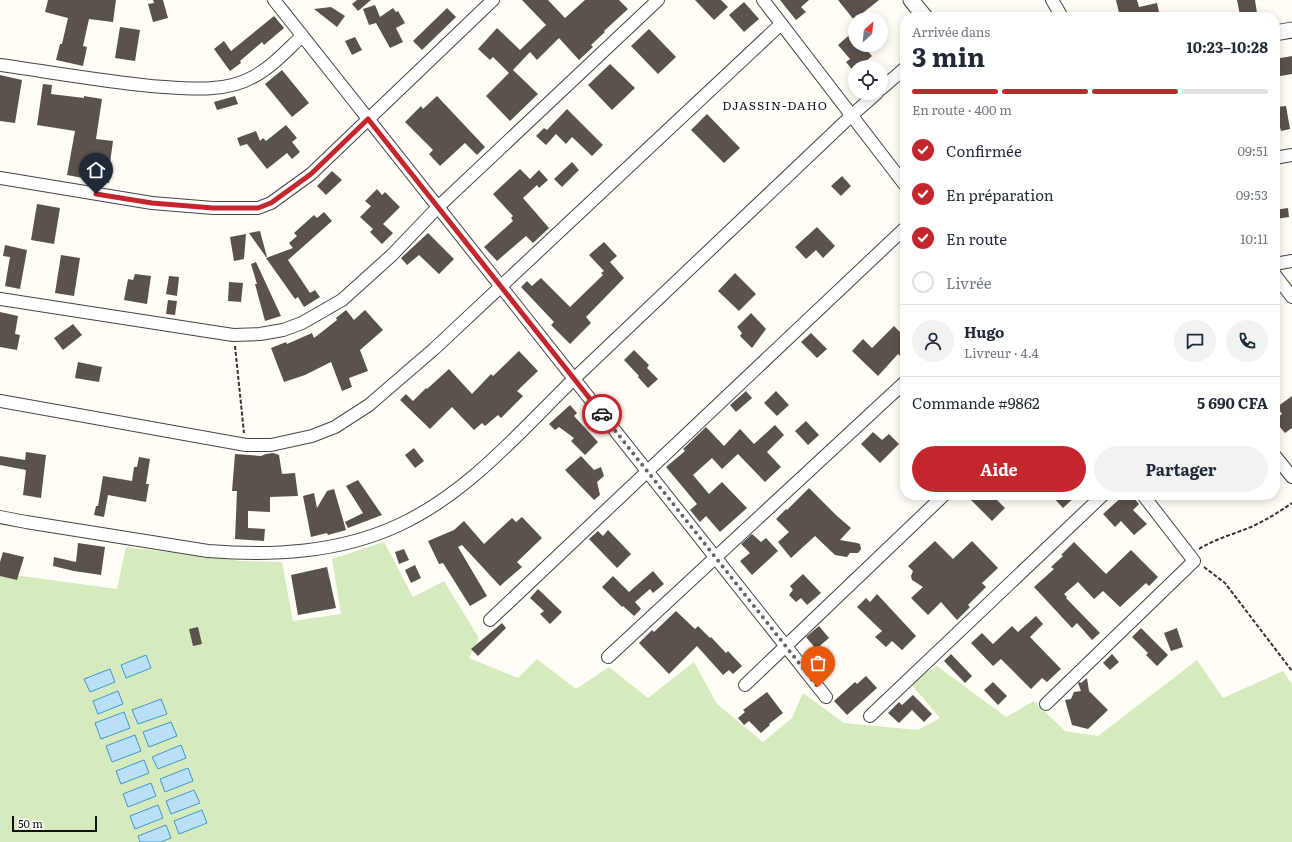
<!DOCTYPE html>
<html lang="fr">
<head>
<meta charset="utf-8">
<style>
  body { margin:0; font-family:Literata,serif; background:#f2f2f3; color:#1f2937; height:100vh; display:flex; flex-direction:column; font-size:15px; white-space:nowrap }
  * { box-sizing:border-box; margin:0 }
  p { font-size:13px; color:#747a83 }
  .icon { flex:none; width:22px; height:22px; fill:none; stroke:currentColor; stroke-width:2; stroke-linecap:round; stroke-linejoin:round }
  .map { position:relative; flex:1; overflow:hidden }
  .details { position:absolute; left:900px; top:12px; width:380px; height:488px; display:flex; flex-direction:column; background:#fff; border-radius:16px; box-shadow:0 2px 10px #0003 }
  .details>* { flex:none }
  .needle { width:26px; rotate:27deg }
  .fabs { position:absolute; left:848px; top:12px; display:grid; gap:8px }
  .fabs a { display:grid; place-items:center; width:40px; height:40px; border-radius:50%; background:#fff; box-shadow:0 2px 10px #0003; font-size:20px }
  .scale { position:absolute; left:12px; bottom:10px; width:85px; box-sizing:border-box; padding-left:4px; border:2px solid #111; border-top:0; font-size:11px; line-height:14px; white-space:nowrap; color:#111; -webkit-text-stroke:3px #fff; paint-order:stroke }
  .pin { position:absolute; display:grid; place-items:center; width:34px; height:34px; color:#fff; margin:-41px -17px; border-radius:50% 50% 50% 0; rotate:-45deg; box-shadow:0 0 4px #0007 }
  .pin .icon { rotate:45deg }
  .courier { position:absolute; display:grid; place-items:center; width:40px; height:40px; margin:-20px; border:3px solid #c4262e; border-radius:50%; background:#fff; color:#222; box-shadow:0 1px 5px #0007 }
  .headline em { font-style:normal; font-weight:700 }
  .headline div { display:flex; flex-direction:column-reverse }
  .headline { display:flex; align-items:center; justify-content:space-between; height:68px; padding:0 12px }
  h1 { font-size:26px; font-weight:700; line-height:30px }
  .bar { display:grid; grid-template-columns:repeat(4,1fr); gap:6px 4px; align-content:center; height:48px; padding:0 12px }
  .bar i { height:5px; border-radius:3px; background:#e0e1e3 }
  .bar .selected { background:#c4262e }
  .bar p { grid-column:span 4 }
  .line { display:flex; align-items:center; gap:10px; padding:0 12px; border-top:1px solid #e0e1e3 }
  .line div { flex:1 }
  .round { display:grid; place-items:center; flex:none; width:42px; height:42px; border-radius:21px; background:#f2f2f3 }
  ol { padding:0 12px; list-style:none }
  li { display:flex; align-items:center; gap:12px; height:44px }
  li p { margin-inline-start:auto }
  li .icon { padding:4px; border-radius:50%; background:#c4262e; color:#fff; stroke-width:4 }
  li:last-child { color:#747a83 }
  li i { width:22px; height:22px; border:2px solid #e0e1e3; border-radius:50% }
  .primary-button { display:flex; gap:8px; margin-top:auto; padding:8px 12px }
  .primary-button a { flex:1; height:46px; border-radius:24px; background:#c4262e; color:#fff; font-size:16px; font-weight:700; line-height:46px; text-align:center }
  .primary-button a+a { background:#f2f2f3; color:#1f2937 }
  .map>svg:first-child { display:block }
  .green { fill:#d5ebbd }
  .water { fill:#b9e0f7; stroke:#3f96cf }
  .building { fill:#5a524d }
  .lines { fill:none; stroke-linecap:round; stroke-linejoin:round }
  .minor-casing { stroke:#444; stroke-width:14 }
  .tertiary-casing { stroke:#444; stroke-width:17 }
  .path { stroke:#333; stroke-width:2; stroke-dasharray:4 2; stroke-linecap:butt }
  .minor { stroke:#fff; stroke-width:12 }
  .tertiary { stroke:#fff; stroke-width:15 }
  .done { stroke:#646461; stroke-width:4; stroke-dasharray:0 7.2 }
  .route { stroke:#c4262e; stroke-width:5 }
  .labels { text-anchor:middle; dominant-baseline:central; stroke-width:4; stroke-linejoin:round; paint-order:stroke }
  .neighbourhood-label { font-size:12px; letter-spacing:1px; fill:#111; stroke:#fff }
</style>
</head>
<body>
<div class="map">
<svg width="1292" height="842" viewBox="0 0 1292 842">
  <rect width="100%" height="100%" fill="#fffdf5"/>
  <polygon class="green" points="384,542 413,597 444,581 479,638 469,658 518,678 537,659 576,689 609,667 648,698 694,662 717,704 763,742 792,718 803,693 844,723 918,730 940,718 910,683 937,666 1006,717 1034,701 1065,731 1098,736 1197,660 1223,698 1283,671 1292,684 1292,842 161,842 171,838 138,836 140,842 0,842 0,573 117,589 126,547 241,561 282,562 293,621 341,614 332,559"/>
  <g class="water">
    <polygon points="146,655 151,668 126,678 121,665"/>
    <polygon points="110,669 115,682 90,692 84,679"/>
    <polygon points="118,691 123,704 98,714 93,701"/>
    <polygon points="161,699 167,714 138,724 132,710"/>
    <polygon points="124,712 130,728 101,739 95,723"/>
    <polygon points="171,722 177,736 149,747 143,732"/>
    <polygon points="135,735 141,751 112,762 106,746"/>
    <polygon points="181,745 186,758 158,769 152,757"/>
    <polygon points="144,760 149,773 121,784 116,771"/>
    <polygon points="188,768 193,781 165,792 160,779"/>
    <polygon points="151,783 156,796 128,807 123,794"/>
    <polygon points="194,790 200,803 171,814 166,801"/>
    <polygon points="158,805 163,818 135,829 130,816"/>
    <polygon points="202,810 207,823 179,834 174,821"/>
    <polygon points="166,825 171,838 161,842 140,842 138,836"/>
  </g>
  <g class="building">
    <polygon points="48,0 116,0 113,22 89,19 83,46 87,47 83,66 56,60 60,44 62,44 68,18 45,12"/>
    <polygon points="153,0 163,0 168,18 153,22 148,4 154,3"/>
    <polygon points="357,0 371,0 358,11 352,4"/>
    <polygon points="522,0 548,0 565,18 585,0 619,0 628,9 604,31 605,32 591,45 593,47 579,60 559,38 537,60 530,52 513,70 538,94 510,121 486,96 509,73 493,57 490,60 478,49 497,28 520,50 546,25"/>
    <polygon points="695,0 721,0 728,7 714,20"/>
    <polygon points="780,0 809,0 801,7 806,12 796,20"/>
    <polygon points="838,0 879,0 854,20"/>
    <polygon points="1116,0 1137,0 1139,7 1157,3 1160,17 1120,17"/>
    <polygon points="1237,0 1255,0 1257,13 1240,15"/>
    <polygon points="744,2 759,19 744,32 729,15"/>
    <polygon points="375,5 380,17 393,8 396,12 398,11 405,23 396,28 403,42 390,48 376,23 369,25 363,9"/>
    <polygon points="331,7 345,16 337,27 314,9"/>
    <polygon points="447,8 456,17 422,50 413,41"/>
    <polygon points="274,16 284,28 264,45 262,42 240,61 241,63 230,71 214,49 224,41 231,51"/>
    <polygon points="120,27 140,30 135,61 115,58"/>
    <polygon points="649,29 676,57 658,74 631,46"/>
    <polygon points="855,30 855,45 862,45 872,56 859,67 855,67 854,72 846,62 850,59 838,45"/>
    <polygon points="355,37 362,50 352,55 345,41"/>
    <polygon points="1292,56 1292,74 1275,77 1275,59"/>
    <polygon points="610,64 635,88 612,110 588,85"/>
    <polygon points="282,70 309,103 292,117 265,84"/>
    <polygon points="0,75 22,80 15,123 0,121"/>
    <polygon points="43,84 52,85 51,94 84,98 84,96 102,99 96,139 113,141 109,170 111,170 109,183 67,175 75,131 37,125"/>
    <polygon points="235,96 238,104 217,110 214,102"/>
    <polygon points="437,96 485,147 477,155 465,143 440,166 429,154 433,150 405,122 421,106 423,109"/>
    <polygon points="1286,106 1290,129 1281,131 1280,127 1275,128 1275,107"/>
    <polygon points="567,109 603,145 592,156 572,137 566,144 556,134 546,145 536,136 544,128 547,130"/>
    <polygon points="707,114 740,148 724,163 691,130"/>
    <polygon points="286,125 297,138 292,142 300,152 292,159 287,153 267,169 247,144 240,146 237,138 256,131 260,141 263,138 266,141"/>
    <polygon points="572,162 579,170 562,187 554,179"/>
    <polygon points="520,169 530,179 539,170 548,180 539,188 537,185 523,198 549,228 533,243 526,236 497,261 484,247 513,221 511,218 513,216 493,194"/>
    <polygon points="332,171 342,180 326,195 317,186"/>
    <polygon points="842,176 851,186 841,196 831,186"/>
    <polygon points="377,189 382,195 385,192 400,207 383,224 393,233 382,244 370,232 373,229 360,217 371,206 365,201"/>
    <polygon points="37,204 60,208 54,244 31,240"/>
    <polygon points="1288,208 1289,217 1275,219 1275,210"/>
    <polygon points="324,212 332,221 288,260 310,293 315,290 320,297 304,307 298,297 295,299 266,258 293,248 289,243 297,236 294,233 314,215 317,218"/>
    <polygon points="817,227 835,246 823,258 816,250 806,259 795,247"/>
    <polygon points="260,231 267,257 266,257 249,233"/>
    <polygon points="428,233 454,259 439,274 419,255 407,265 401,258"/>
    <polygon points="246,234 244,259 234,261 230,237"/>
    <polygon points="604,242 617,256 610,262 624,278 586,317 591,323 570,344 551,325 554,322 521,287 527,281 532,286 541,278 570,307 603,275 601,273 604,271 589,255"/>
    <polygon points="5,245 27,250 20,289 5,286 10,257 3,256"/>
    <polygon points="61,255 80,258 74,296 55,293"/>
    <polygon points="256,262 281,316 265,321 255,284 257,284 251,264"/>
    <polygon points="735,273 756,294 739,311 718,291"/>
    <polygon points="135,274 151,276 147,304 124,300 128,279 133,280"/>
    <polygon points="169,276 179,277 177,296 166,294"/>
    <polygon points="229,282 243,283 241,302 228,301"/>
    <polygon points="168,300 177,301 175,315 166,314"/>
    <polygon points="346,310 354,320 365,310 383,330 360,350 368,371 349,378 352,387 342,391 331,362 305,375 284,382 271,348 286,342 287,344 312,333 314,338 337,320 336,318"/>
    <polygon points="0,312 18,316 15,334 20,335 17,350 0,347"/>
    <polygon points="751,313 766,329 752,348 740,336 742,333 737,327"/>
    <polygon points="73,324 82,335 63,350 54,338"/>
    <polygon points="894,326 905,337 905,350 900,356 898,354 878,376 852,351 863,339 872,348"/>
    <polygon points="811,333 827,349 817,358 801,342"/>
    <polygon points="634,350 649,365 647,368 658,379 648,388 638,377 639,376 624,360"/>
    <polygon points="519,351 538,371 517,391 523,396 501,418 498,415 485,426 482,423 474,430 452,407 430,429 400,400 406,394 413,401 426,388 427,389 449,369 472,394 491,374 493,376"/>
    <polygon points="78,362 102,367 99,382 75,378"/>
    <polygon points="746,391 752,398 736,412 730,405"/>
    <polygon points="776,391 789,405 777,416 764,403"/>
    <polygon points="1292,396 1292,428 1285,433 1275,421 1275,419 1282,414 1277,407"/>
    <polygon points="570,405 577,413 574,416 598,442 585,455 571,441 574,438 559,427 555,430 549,424"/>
    <polygon points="806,421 819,435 808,445 795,431"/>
    <polygon points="775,425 784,435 767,452 781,467 765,482 738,454 722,469 712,458 693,475 709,494 722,482 747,508 720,532 706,516 700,522 690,510 697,504 666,467 685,451 683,449 706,427 724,446 740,429 754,444"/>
    <polygon points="873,432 882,440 889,434 899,444 880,463 861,444"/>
    <polygon points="414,448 424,461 415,468 405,455"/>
    <polygon points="26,452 46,455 41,498 23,495 26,470 0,465 0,456 25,460"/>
    <polygon points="273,453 279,455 282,474 295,473 298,496 270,497 270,512 248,511 248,528 265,529 264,541 235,539 237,491 232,491 235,454 261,456 266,454"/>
    <polygon points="581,456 594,470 601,467 604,476 597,482 600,495 594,500 565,470"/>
    <polygon points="139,457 150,459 146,484 149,484 146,502 108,495 104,517 94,515 96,506 98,506 103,476 132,481 134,467 137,467"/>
    <polygon points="358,480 382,515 348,528 345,522 363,513 346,486"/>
    <polygon points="809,488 837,516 851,528 840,540 857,543 860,544 861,549 858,553 850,553 847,557 835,555 815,536 791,558 778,542 789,532 776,519 786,509 787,510"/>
    <polygon points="334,489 346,530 328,535 327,533 311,537 303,496 314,493 317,508 327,491"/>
    <polygon points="966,495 992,495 1005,508 992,521"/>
    <polygon points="1051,495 1077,495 1063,508"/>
    <polygon points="1124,495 1131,495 1139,504 1133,510 1147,524 1134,535 1121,521 1115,527 1103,514"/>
    <polygon points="522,517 542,538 517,562 522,567 500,586 462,545 458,547 487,596 470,606 443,563 439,564 428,541 454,530 464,521 484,544 512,518 516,522"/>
    <polygon points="608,530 631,554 617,568 589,539 598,531 603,536"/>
    <polygon points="752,534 761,542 766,538 778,551 752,575 740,561 750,553 741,544"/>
    <polygon points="935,541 953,559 972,541 998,568 982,583 986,587 968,605 970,607 957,620 941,602 928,615 911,598 923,587 912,580 911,576 913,571 908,566"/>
    <polygon points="1074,542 1106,574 1131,550 1158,577 1149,586 1146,583 1120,607 1103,591 1094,599 1078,582 1064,594 1067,597 1066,598 1100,633 1092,640 1077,623 1072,628 1034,587 1054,569 1051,567 1063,556 1061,555"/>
    <polygon points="78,543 105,547 101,575 74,571 53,566 54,557 76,562"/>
    <polygon points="404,549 409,560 399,564 395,552"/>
    <polygon points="3,552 24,557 17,580 0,576 0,562"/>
    <polygon points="415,565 421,578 411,583 405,570"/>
    <polygon points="327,567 336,608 298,615 291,575"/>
    <polygon points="653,571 664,584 653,593 650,589 635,602 641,609 634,616 623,606 622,607 602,587 613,576 629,592"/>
    <polygon points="803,574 821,593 807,605 801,598 796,602 789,595 793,590 790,586"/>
    <polygon points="538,589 562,612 550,624 540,614 544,611 530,598"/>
    <polygon points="877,594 916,636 902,650 892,641 886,647 875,637 882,631 857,607 866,598 870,602"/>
    <polygon points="676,611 695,629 698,626 710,638 711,637 726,653 728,651 742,666 733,674 729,670 723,675 697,646 669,674 639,643 652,630 654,632"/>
    <polygon points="1036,616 1043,624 1030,637 1061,669 1047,682 1042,678 1031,689 1001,659 993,666 971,643 982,633 993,644 1012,626 1018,632"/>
    <polygon points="502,623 506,628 478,656 471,649"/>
    <polygon points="819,626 829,638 816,649 806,637"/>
    <polygon points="198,627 202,644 193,646 189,629"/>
    <polygon points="1141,628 1168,655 1157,666 1146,655 1148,653 1132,637"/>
    <polygon points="1177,628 1183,647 1171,651 1164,633"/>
    <polygon points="951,654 972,676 965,683 944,661"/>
    <polygon points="1112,654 1119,662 1110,670 1103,663"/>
    <polygon points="866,676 877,688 847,715 834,701 855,682 857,684"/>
    <polygon points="1087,678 1089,691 1108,710 1088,729 1072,725 1065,700 1071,699 1074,692 1081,691 1078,683 1080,682 1081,683"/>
    <polygon points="993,682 1007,696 998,705 984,690"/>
    <polygon points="767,692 783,713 769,724 770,725 761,733 749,721 744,725 738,718 745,712 743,710"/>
    <polygon points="913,695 932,714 924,722 912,710 899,723 888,713 899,702 902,705"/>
  </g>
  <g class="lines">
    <g class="minor-casing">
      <g id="minor">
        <polyline points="274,0 826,697"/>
        <polyline points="763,0 905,185"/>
        <polyline points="1052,0 1062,17"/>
        <path d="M0,65C50,72 101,81 151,86C184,88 223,94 253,77C272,67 287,50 302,36"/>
        <polyline points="881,89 905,68"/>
        <polyline points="1275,158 1292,155"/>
        <polyline points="0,178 152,203 213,208 258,208 271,203 311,174 493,0"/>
        <polyline points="1275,264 1292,261"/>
        <polyline points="1275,275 1292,297"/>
        <polyline points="0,299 233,335 260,334 283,330 302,323 342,300 392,255 438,207 658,0"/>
        <polyline points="0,401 246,445 271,445 312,436 335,427 369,405 434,349 781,24"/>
        <polyline points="1275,456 1292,477"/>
        <path d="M0,517L26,522L208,551C272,556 339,553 399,525C470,492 522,429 578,375C669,289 760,202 852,115L877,93"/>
        <polyline points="490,620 905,228"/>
        <polyline points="608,657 905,382"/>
        <polyline points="745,685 944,495"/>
        <polyline points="1046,704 1194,561 1143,495"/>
        <polyline points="870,716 1103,495"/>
      </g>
    </g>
    <g class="tertiary-casing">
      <g id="tertiary">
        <polyline points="911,0 925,17"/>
        <polyline points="1275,33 1292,30"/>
      </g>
    </g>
    <g class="path">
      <polyline points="235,346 244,433"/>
      <path d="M1199,549C1215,539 1234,534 1251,527C1266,520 1279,512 1292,503"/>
      <polyline points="1204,567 1225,583 1292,671"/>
    </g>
    <use href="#minor" class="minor"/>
    <use href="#tertiary" class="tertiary"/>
  </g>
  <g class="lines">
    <polyline class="done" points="602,414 818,687"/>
    <polyline class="route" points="96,194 152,203 213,208 258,208 271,203 311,174 368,119 602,414"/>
  </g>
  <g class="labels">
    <g class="neighbourhood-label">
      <text x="775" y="105">DJASSIN-DAHO</text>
    </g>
  </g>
</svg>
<div class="fabs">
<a><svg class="needle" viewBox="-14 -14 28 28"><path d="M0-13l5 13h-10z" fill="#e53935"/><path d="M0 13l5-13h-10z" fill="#747a83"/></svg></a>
<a><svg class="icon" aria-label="locate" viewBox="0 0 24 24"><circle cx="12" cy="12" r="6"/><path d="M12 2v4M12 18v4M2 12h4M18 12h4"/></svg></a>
</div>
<div class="scale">50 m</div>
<div class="pin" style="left:818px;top:687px;background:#ea580c"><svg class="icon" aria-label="bag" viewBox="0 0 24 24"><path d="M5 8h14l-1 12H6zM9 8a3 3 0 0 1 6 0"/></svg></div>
<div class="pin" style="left:96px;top:194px;background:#1f2937"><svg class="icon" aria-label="home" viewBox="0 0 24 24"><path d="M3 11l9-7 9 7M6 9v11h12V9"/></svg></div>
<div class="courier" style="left:602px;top:414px"><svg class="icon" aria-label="car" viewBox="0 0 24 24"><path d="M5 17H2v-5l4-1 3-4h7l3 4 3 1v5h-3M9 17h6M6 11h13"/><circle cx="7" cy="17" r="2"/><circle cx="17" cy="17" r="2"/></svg></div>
<section class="details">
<div class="headline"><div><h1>3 min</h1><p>Arrivée dans</p></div><em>10:23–10:28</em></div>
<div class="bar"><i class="selected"></i><i class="selected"></i><i class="selected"></i><i></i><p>En route · 400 m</p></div>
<ol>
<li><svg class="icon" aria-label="check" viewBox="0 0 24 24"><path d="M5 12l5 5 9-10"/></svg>Confirmée<p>09:51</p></li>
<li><svg class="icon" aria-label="check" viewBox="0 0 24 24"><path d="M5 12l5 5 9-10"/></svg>En préparation<p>09:53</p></li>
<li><svg class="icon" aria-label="check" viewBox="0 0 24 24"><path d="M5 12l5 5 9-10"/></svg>En route<p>10:11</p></li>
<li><i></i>Livrée</li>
</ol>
<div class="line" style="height:72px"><a class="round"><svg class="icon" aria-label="person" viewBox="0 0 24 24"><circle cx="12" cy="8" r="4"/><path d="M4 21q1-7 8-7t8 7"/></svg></a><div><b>Hugo</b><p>Livreur · 4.4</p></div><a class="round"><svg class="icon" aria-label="chat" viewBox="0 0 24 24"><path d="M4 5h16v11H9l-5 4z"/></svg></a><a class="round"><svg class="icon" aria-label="phone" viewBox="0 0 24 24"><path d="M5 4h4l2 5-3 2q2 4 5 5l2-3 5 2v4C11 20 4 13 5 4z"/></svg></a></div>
<div class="line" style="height:52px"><div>Commande #9862</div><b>5 690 CFA</b></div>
<div class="primary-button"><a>Aide</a><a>Partager</a></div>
</section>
</div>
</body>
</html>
